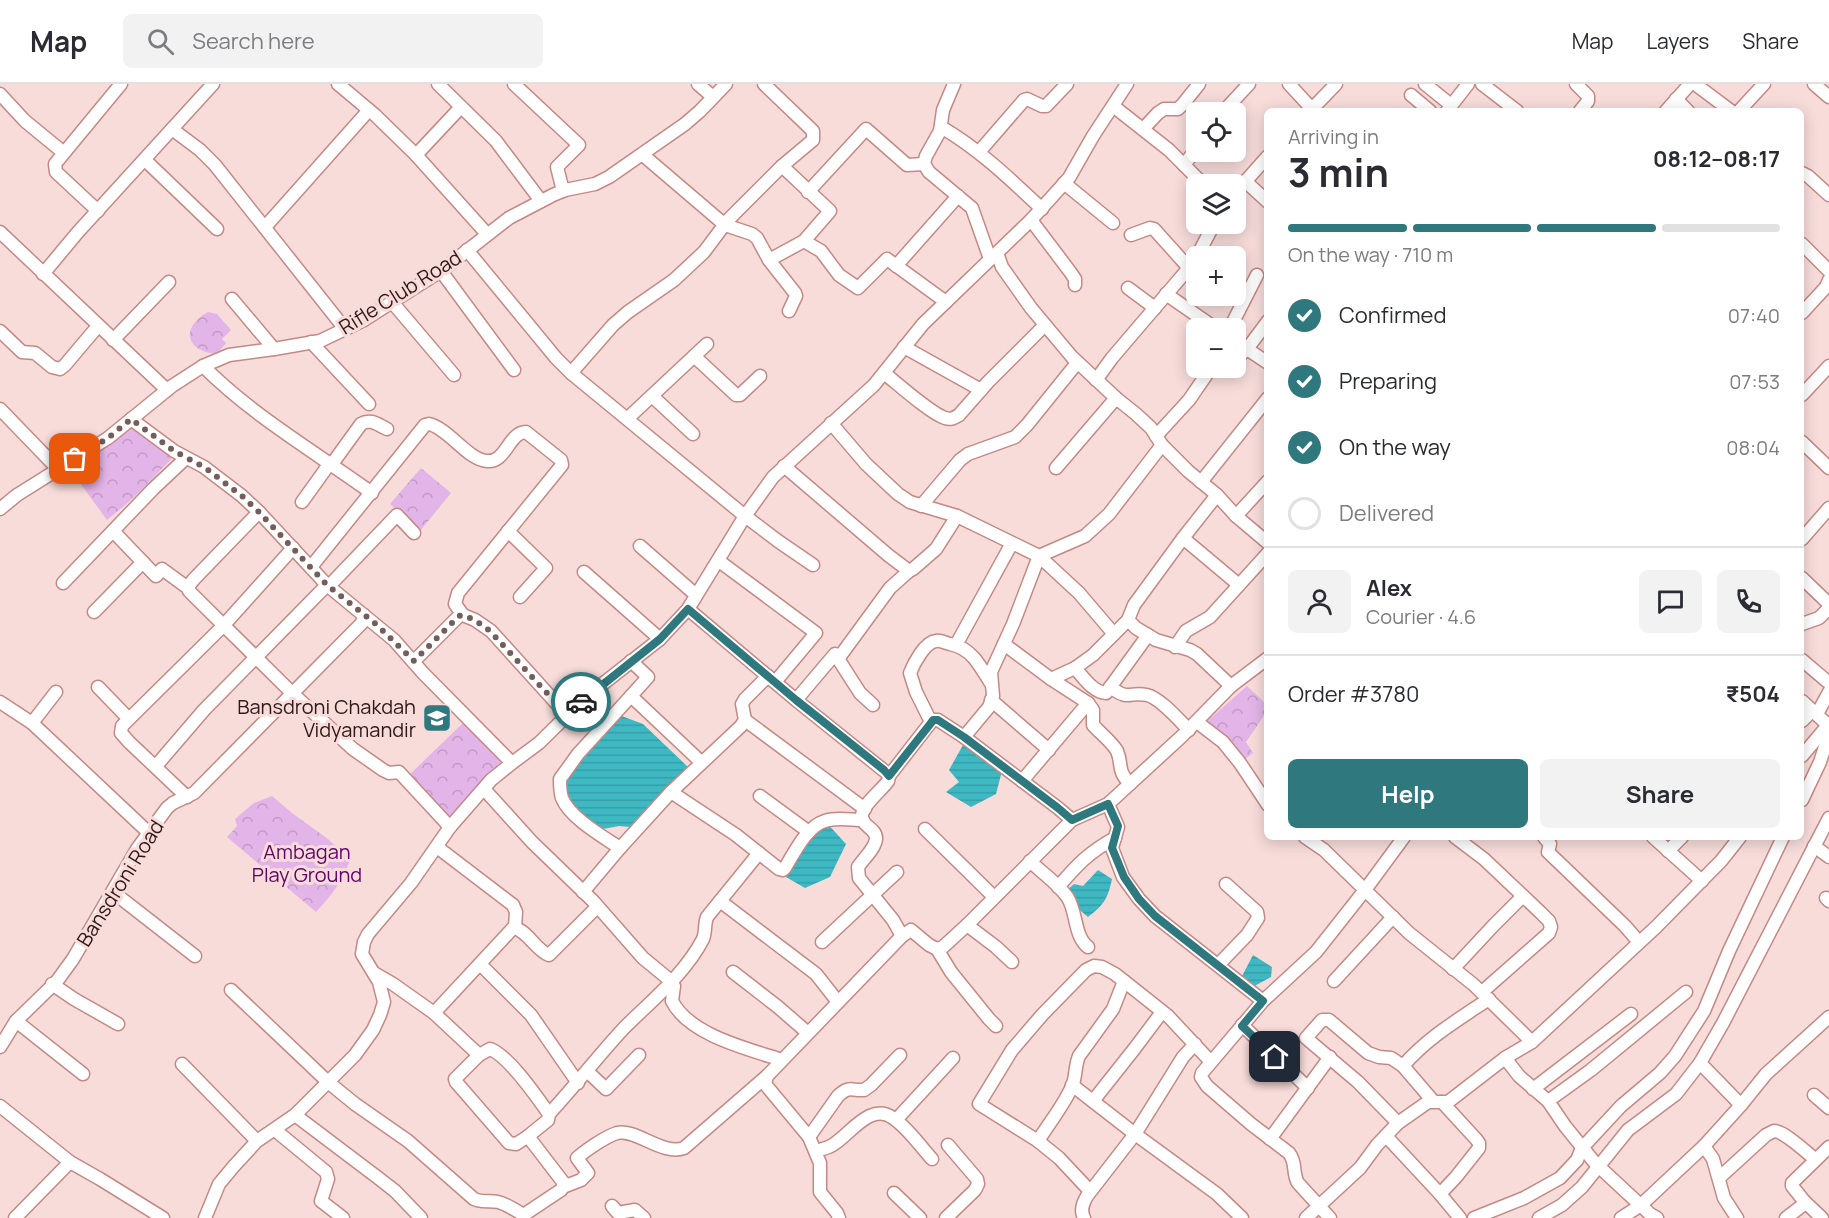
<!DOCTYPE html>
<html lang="en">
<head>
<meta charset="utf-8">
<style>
  body { margin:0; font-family:Manrope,sans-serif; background:#f2f2f3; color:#2b2b33; height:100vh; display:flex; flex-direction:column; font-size:22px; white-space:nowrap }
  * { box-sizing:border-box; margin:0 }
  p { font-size:20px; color:#7c7c81 }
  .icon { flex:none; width:33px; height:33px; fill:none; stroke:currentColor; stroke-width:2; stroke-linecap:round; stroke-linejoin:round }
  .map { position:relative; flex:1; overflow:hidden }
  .drawer { position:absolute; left:1264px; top:24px; width:540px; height:732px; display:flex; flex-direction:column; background:#fff; border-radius:9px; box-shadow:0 3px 15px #0003 }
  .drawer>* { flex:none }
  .controls { position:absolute; left:1186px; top:18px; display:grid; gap:12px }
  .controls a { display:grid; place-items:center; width:60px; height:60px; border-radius:9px; background:#fff; box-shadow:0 3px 15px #0003; font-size:30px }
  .pin { position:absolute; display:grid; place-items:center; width:51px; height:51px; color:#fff; margin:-26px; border-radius:12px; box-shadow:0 3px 9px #0006 }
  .courier { position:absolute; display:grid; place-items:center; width:60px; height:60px; margin:-30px; border:4px solid #2f787e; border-radius:50%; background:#fff; color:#222; box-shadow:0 2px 8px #0007 }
  .head em { font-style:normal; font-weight:700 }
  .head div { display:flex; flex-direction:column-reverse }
  .head { display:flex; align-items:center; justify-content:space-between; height:102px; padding:0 24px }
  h1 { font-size:39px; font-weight:700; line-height:45px }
  .bar { display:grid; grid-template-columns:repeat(4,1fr); gap:9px 6px; align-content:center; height:72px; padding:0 24px }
  .bar i { height:8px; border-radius:4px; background:#e1e1e2 }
  .bar .selected { background:#2f787e }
  .bar p { grid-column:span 4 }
  .line { display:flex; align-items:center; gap:15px; padding:0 24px; border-top:2px solid #e1e1e2 }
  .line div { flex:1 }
  .round { display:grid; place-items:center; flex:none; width:63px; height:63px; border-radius:9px; background:#f2f2f3 }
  ol { padding:0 24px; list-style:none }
  li { display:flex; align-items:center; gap:18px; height:66px }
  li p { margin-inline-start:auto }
  li .icon { padding:6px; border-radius:50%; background:#2f787e; color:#fff; stroke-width:4 }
  li:last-child { color:#7c7c81 }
  li i { width:33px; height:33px; border:3px solid #e1e1e2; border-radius:50% }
  .cta { display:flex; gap:12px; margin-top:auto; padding:12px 24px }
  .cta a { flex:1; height:69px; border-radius:9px; background:#2f787e; color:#fff; font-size:24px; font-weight:700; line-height:69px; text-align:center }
  .cta a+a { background:#f2f2f3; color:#2b2b33 }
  header { display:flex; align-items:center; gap:36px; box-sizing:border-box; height:84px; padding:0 30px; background:#fff; border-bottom:2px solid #e1e1e2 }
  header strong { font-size:28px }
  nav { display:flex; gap:33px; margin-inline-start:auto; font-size:21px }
  .search { width:420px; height:54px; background:#f2f2f3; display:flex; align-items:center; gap:15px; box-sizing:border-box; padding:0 21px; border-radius:9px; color:#7c7c81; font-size:22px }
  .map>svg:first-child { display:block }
  .park { fill:url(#park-crowns) }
  .water { fill:url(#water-rules) }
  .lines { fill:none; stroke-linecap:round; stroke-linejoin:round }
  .street-casing { stroke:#c58985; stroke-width:15 }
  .street { stroke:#fff; stroke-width:12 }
  .done { stroke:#755d5b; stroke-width:6; stroke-dasharray:0 10.8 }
  .route { stroke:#2f787e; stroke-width:8 }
  .labels { text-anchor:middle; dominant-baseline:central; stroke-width:6; stroke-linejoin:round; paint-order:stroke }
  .street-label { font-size:20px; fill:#2f1817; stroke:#f7dcda }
  .poi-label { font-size:20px; fill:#2f1817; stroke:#f7dcda; text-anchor:end }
  .park-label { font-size:20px; fill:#60046b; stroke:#f7dcda }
</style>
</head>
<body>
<header>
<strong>Map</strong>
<div class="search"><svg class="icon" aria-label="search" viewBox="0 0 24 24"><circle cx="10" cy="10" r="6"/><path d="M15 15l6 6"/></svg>Search here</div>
<nav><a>Map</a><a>Layers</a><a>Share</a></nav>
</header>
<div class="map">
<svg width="1829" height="1134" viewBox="0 0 1829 1134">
  <defs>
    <pattern id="park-crowns" width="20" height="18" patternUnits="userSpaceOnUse" patternTransform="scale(1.5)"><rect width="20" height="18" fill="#e3b4e8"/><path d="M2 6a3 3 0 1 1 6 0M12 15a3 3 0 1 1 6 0" fill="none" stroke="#c39ac6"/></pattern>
    <pattern id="water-rules" width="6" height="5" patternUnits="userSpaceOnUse" patternTransform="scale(1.5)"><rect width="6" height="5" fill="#3eb9c3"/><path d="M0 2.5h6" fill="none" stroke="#379ea7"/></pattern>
  </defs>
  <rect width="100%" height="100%" fill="#f7dcda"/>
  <g class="park">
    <path d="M208,228L217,230L231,246L222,255L226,259L217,270C187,268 179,244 208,228Z"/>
    <path d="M131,340L175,371C153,394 132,417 107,436L72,388L80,379Z"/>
    <polygon points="421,384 451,409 420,447 390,420"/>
    <polygon points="1247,602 1267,621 1267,627 1246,658 1253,669 1241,678 1205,639"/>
    <polygon points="464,638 501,677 446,738 406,694"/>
    <path d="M272,712L292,729L328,755L350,776C343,797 331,812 316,828L227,753L237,742L235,735L254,719Z"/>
  </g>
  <g class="water">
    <polygon points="619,631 643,640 688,683 630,743 619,742 603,745 570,722 561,701"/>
    <polygon points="963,661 1002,687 996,710 971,723 946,708 959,698 949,686"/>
    <polygon points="825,737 846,760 830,793 805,804 779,789"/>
    <path d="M1098,786L1112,795C1108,814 1104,821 1088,833L1062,811L1074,800L1083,802Z"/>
    <polygon points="1253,871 1272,883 1271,893 1249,905 1241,894"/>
  </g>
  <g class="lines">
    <g class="street-casing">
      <g id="street">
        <polyline points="338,0 375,31 416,71 487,150"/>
        <polyline points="438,0 496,57 541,117"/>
        <polyline points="514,0 579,61 557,83 563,107"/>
        <polyline points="698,0 713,13"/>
        <polyline points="954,0 943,26 940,47 926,72 924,80 929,88 972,124 990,175"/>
        <polyline points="1289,0 1312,25"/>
        <polyline points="1425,0 1451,21"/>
        <polyline points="1482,0 1517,27"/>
        <polyline points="1576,0 1588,12 1588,17 1580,27"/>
        <polyline points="1695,0 1731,27"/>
        <polyline points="1814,0 1829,13"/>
        <polyline points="0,10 25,37 64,69 55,80 56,88 98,127"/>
        <polyline points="1411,11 1430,27"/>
        <polyline points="1676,15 1688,27"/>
        <polyline points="1117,25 1169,66 1203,100"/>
        <polyline points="1310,27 1336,0"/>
        <polyline points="1447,27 1468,0"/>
        <polyline points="1666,27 1690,0"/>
        <polyline points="1739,27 1764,0"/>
        <polyline points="1223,28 1249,0"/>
        <path d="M941,43C979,65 1010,95 1042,125"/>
        <polyline points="172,45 200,66 215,81 345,245"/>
        <polyline points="1143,45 1158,29 1164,25 1178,25 1183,20 1199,0"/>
        <polyline points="979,68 1024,16 1027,15 1042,22 1046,22 1067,0"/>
        <polyline points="64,69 121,0"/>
        <polyline points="416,71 461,23"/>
        <polyline points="643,71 725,141 752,150 757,154 769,176 795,209 796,212 789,227"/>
        <polyline points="145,76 217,145"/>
        <polyline points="1184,81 1197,64"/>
        <polyline points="782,82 830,127 804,157"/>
        <polyline points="1802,89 1808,92 1829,111"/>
        <polyline points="1245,97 1268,118"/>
        <polyline points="1064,99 1113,139"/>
        <polyline points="808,108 866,45 907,81 924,80"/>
        <polyline points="1236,108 1268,72"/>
        <polyline points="1031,136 1071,189 1075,195 1075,201"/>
        <polyline points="265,143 369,26"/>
        <polyline points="0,148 167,306"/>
        <polyline points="1131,151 1150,144 1154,145 1189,184"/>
        <polyline points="1802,160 1829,187"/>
        <polyline points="467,166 556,274 571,289 745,432 778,457 813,481"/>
        <polyline points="997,169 1002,183 1031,224 1072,273 1116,314 1136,330 1151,344 1162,361 1188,387 1217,411 1236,432 1268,459"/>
        <polyline points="769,176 804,157 821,167 839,191 858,204 887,175 946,218"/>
        <polyline points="896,182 958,112"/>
        <polyline points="441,187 514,286"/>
        <polyline points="43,190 78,148 213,0"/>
        <polyline points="1128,204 1155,224"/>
        <polyline points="1166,210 1215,244"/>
        <polyline points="232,215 274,265"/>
        <polyline points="392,218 454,291"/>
        <polyline points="1802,229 1826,203 1829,196"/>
        <polyline points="1230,244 1257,191"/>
        <polyline points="0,247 22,268 35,269 52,283 60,285 65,281 98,242"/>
        <polyline points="113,256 169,198"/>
        <polyline points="311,258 369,320"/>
        <polyline points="904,263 981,306"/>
        <polyline points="1247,265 1268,279"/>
        <polyline points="694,272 736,311 740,311 760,292"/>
        <polyline points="1236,275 1247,265 1268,237"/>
        <path d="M203,282C253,332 315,368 372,409"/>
        <polyline points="571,289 613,241 628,228 674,196 704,168 728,136 782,82 813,56 813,47 764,0"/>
        <path d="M884,289C898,300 930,329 945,334C951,336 954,334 959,331L988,298L1045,241"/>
        <polyline points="1096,296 1112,274 1194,178 1214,140"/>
        <polyline points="1802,311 1829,282"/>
        <polyline points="652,312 693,350"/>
        <polyline points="0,325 58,385"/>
        <polyline points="628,334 707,260"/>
        <polyline points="131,335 174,367 204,383 242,412 259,428 327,501 394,556 423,589 512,679"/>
        <polyline points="831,339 866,380 898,410 910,418 957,432 1039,472 1079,509 1114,550"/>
        <polyline points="1156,352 1189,316 1211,284"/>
        <polyline points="1802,358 1829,384"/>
        <path d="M332,380L361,340C371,334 378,341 387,345"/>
        <polyline points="784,382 888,471 909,487 913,485 936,465 957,432"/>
        <polyline points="1056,384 1116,314"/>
        <polyline points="1201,398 1268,314"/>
        <polyline points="1217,411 1183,454 1134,521 1128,536 1136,544 1156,556 1190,566 1197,570 1231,602"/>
        <polyline points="302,418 330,379"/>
        <polyline points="921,422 960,376 968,370 1015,353 1027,341 1077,279"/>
        <polyline points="0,425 17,411 108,354 172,302 203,282 229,271 274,265 320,257 364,236 414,204 441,187 509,134 553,111 565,106 595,100 609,93 685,40 700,27 726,0"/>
        <polyline points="259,428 195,494 189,501 189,507 293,610 353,665 383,686 389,689 399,688 450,743"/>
        <polyline points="1236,432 1268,397"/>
        <polyline points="113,447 156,492 162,485 188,504"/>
        <polyline points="508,447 546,484 520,513"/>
        <polyline points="1183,454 1239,501"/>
        <polyline points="1802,455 1829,424"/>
        <polyline points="640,462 696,511"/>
        <polyline points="719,477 816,549 775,598"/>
        <path d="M311,483L425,341L429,340C448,344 468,376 487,377C506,379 509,348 526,348L561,376L562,381L458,509L455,520L463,531"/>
        <polyline points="584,488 660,555"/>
        <polyline points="1802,494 1829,520"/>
        <polyline points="63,499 153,405 186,374"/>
        <polyline points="329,502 397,431 414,449"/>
        <path d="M688,525L796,616L887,689L889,692L888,697C882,706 863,720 862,731C860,742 877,744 876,755C875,765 863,775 858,783L859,794L893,836L902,852"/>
        <polyline points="94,528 143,478"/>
        <polyline points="1802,540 1819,534 1829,524"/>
        <path d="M1004,560L1051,595L1088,619L1093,626V641C1100,649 1112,658 1117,667C1123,681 1116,685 1130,700"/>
        <polyline points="956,561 1012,459"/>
        <polyline points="1175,563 1186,547 1210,533 1268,469"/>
        <polyline points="838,575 890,504 909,487"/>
        <polyline points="1802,576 1829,599"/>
        <polyline points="414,577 459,532 463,531 475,536 491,547 567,631"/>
        <path d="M1075,584C1084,594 1093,608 1106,609L1148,551"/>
        <polyline points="1051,595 1075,584 1093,571 1128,536"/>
        <polyline points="98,603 128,634"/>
        <path d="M1110,603C1131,618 1128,607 1147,611C1160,614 1179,636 1189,646"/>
        <polyline points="631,612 648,593 631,577"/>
        <polyline points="796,616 835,570 860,609 873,621"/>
        <polyline points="991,616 1049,666"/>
        <polyline points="1802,617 1828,641"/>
        <polyline points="0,618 32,639 56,608"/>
        <polyline points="1817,630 1829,608"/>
        <polyline points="745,636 865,725"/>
        <polyline points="1802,637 1812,627"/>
        <path d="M931,638L916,608L910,589C914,579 925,558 936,557C940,556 946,559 950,560C960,562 968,567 974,574C980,581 985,590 990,598"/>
        <polyline points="1197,638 1223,658 1240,679 1268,721"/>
        <polyline points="32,639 149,749"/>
        <polyline points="964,653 989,623 993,612 991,588 1013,540 1039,472 1085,452 1109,430 1162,361"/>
        <polyline points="1802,672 1828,641 1829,642"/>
        <polyline points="156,682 204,626 327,501"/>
        <polyline points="889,692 931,638 933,636 938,636 964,653 1058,724 1072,736"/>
        <polyline points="1022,697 1088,619"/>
        <path d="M484,705L532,758L593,817L643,874L671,897L674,902L672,917C689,951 748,965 782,976"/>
        <polyline points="671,708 741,642 745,636 742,620 745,615 768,592"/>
        <polyline points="760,712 809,748"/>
        <polyline points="187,713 129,658 121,649 122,642 223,542 293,464"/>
        <polyline points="1802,716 1820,678 1829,650"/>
        <polyline points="1108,720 1118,743 1112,764 1123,793 1139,815 1155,832 1263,917"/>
        <polyline points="925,745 994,813"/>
        <polyline points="1305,753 1324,766 1409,849 1474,901 1532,958"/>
        <polyline points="1455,753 1484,775 1540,828 1549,837 1551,843 1549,849 1482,908"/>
        <polyline points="1544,753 1550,760 1548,768 1625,842 1639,858"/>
        <polyline points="1653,753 1702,797"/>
        <polyline points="1814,762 1829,773"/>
        <polyline points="437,763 513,821 516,828 515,843"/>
        <path d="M620,764C602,752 570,734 562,714C560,708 560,701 560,695L578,670L631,612L701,678"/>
        <polyline points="1668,767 1682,753"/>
        <path d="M1030,777C1042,789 1059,800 1068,814C1077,829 1074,852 1088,863"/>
        <path d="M1058,803C1077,781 1089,768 1115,754"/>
        <polyline points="113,808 195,872"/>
        <path d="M583,808L620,764L671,708L736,751L779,785L783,786L785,784C794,769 807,742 825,737C836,733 851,736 863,736"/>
        <polyline points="1826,814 1829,817"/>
        <polyline points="720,817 816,890 838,918"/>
        <polyline points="967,841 996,863 1012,878"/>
        <polyline points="822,858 897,788"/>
        <polyline points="937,865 951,888 989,935 996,942"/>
        <polyline points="480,880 531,931 578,999"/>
        <polyline points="1218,881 1247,851 1258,834 1257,828 1226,800"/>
        <polyline points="1453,885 1493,842 1523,812"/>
        <polyline points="733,888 778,923 808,949"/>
        <polyline points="374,889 393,900 434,929 479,971 455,995 456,998 509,1059 516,1060 527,1053 530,1055 563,1098 563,1103 561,1106 528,1128 524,1131 524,1134"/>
        <polyline points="1334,897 1393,833"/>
        <polyline points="52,900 74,915 118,940"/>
        <path d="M231,906L328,998L355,1020L408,1057L474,1115C483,1119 489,1116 498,1118C507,1120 516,1127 524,1131"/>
        <path d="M434,929L513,844C527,845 535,866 549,871L597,823"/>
        <polyline points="16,937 83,990"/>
        <polyline points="1242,941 1308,1004"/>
        <polyline points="0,963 16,937 57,897 73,875 137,765 167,724 173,719 194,709 354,547 362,539 364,531"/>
        <path d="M479,971L490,965C509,972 537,1013 549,1030L548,1036L527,1053"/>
        <polyline points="1505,974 1532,958 1656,843 1721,777 1740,753"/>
        <polyline points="1700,979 1741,1021"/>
        <polyline points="182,980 257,1057"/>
        <path d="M1403,982C1427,954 1459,935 1489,915"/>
        <polyline points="587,987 606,1005 639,971"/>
        <polyline points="1072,1001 1135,1050 1217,1110 1242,1134"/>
        <polyline points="1533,1005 1631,930"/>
        <polyline points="1814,1011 1829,1024"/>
        <polyline points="1093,1017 1135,964 1162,928"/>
        <polyline points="1548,1017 1591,986 1686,908"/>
        <polyline points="0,1022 70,1078 100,1095 163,1134"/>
        <path d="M549,1030C575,1002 598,972 624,944C651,917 685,890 703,855C706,848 704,841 707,833L759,769"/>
        <polyline points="295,1031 377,1093 395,1107 421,1134"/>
        <polyline points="896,1036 953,974"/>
        <polyline points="1398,1039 1358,998 1306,954 1322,936 1329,936 1368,969 1379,973 1391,974 1403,982 1433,1017"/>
        <polyline points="275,1046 326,1088 328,1095 321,1117 343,1134"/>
        <polyline points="1386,1052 1440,1110 1460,1134"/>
        <path d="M809,1053L838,1012C850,1001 851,1007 864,1006L871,1001L900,971"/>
        <polyline points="1270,1055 1330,973"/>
        <path d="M1038,1057C1049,1039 1065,1020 1073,1000C1076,991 1075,981 1079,972L1113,925L1124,897"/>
        <polyline points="1704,1062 1713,1075 1724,1114 1737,1134"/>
        <path d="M816,1067C822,1065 829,1064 834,1060C851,1049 871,1018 893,1034C908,1044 920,1062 932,1075"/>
        <path d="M1719,1094L1766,1051C1768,1050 1772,1048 1774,1047C1784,1047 1807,1069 1815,1075"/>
        <path d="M563,1103L581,1096L588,1089L577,1074C586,1066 605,1053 617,1049C635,1044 663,1072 684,1064L767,992"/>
        <polyline points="1090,1107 1059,1074 1038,1057 979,1020 1012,966 1042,931 1086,886 1094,882 1102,883 1115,890 1168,932 1211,978"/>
        <polyline points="894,1109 920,1134"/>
        <polyline points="1440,1110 1456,1093 1479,1064 1479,1059 1476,1055 1442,1018"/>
        <polyline points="1804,1117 1822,1134"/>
        <polyline points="612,1122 618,1129 635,1126 644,1134"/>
        <polyline points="15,1134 70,1078"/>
        <polyline points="205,1134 219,1100 234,1082 257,1057 295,1031 355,971 373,946 380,931 384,918 379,898 362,870 364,858 368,850 411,799 450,743 491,696 512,679 539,659 586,613 660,555 688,525 745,432 773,393 874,301 923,240 1031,136 1069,94 1093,52 1127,0"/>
        <polyline points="839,1134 837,1129 820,1108 820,1079 809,1053 765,1000 767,992 902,852 911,846 929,861 937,865 943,863 967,841 1072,736 1108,720 1181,653 1231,602 1268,574"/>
        <polyline points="946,1134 975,1106 978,1100 977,1095 948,1061"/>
        <path d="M1084,1134C1080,1126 1083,1119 1087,1112L1135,1050L1183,973L1195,960"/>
        <polyline points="1306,1134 1360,1084 1377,1061 1398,1039 1428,1018 1448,1018 1505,974 1519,992 1548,1017 1565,1042 1595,1079 1650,1130 1657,1134"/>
        <path d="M1330,1134L1298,1099C1292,1089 1297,1079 1289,1069L1251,1040L1207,1002L1201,993L1202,989L1263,917L1316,868L1365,806L1404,753"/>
        <polyline points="1474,1134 1524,1114 1560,1094 1577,1076 1582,1064 1621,1022 1660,989 1675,972 1704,927 1729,867 1783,753"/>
        <polyline points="1539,1134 1562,1121 1582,1103 1628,1046 1676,1010 1700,979 1723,939 1829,734"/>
        <polyline points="1621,1134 1641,1121 1704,1062 1741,1021 1766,990 1829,933"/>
        <polyline points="1786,1134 1803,1121 1804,1117 1792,1102 1792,1099 1829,1063"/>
      </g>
    </g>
    <use href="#street" class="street"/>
  </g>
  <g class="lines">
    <polyline class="done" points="75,375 108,354 131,335 174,367 204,383 242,412 259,428 327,501 377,541 414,577 459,532 463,531 475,536 490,547 567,631 581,618"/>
    <polyline class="route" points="581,618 660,555 688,525 796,616 884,686 889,692 931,639 933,636 938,636 964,653 1058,724 1072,736 1108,720 1118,742 1112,764 1124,793 1139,815 1155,832 1263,917 1242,942 1275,973"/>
  </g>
  <defs>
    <g id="school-square" transform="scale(1.5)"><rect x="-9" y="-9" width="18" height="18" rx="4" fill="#2f787e" stroke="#f7dcda"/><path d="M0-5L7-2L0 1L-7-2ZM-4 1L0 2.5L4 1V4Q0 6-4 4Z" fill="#fff"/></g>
  </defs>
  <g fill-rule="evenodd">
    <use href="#school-square" x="437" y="634"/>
  </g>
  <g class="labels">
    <g class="street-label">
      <text transform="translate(400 208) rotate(-32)">Rifle Club Road</text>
      <text transform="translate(120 799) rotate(-58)">Bansdroni Road</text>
    </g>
    <g class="poi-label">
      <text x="416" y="622">Bansdroni Chakdah<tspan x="416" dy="23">Vidyamandir</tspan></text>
    </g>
    <g class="park-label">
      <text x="307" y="767">Ambagan<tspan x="307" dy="23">Play Ground</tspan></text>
    </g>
  </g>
</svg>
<div class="controls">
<a><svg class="icon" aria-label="locate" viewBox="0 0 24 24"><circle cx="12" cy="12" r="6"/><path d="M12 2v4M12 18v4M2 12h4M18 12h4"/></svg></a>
<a><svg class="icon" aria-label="layers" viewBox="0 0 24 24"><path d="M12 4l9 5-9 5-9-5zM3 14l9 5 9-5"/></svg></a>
<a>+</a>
<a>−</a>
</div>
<div class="pin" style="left:75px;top:375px;background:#ea580c"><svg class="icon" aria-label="bag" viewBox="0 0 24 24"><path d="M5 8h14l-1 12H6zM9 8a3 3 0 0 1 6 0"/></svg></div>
<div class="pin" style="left:1275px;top:973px;background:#1f2937"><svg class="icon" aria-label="home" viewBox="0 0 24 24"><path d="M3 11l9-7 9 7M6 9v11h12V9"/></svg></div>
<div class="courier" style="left:581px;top:618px"><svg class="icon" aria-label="car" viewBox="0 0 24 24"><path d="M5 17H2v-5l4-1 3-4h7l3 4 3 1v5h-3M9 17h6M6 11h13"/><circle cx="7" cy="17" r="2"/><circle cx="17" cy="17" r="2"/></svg></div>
<section class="drawer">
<div class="head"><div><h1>3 min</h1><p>Arriving in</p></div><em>08:12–08:17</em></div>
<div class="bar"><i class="selected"></i><i class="selected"></i><i class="selected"></i><i></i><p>On the way · 710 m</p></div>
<ol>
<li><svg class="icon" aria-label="check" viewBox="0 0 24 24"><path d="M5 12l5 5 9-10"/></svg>Confirmed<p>07:40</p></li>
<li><svg class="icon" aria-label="check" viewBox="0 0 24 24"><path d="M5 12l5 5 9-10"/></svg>Preparing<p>07:53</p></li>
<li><svg class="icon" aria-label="check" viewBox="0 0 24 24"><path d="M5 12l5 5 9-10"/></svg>On the way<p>08:04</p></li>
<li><i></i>Delivered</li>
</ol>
<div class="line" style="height:108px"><a class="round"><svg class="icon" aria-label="person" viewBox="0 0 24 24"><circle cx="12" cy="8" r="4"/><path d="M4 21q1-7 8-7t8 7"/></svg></a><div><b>Alex</b><p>Courier · 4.6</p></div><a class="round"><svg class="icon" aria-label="chat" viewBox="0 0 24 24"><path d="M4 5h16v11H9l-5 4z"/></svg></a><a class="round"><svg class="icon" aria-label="phone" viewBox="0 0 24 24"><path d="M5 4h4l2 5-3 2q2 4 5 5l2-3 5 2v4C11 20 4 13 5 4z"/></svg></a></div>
<div class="line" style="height:78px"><div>Order #3780</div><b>₹504</b></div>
<div class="cta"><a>Help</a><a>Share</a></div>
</section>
</div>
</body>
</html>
